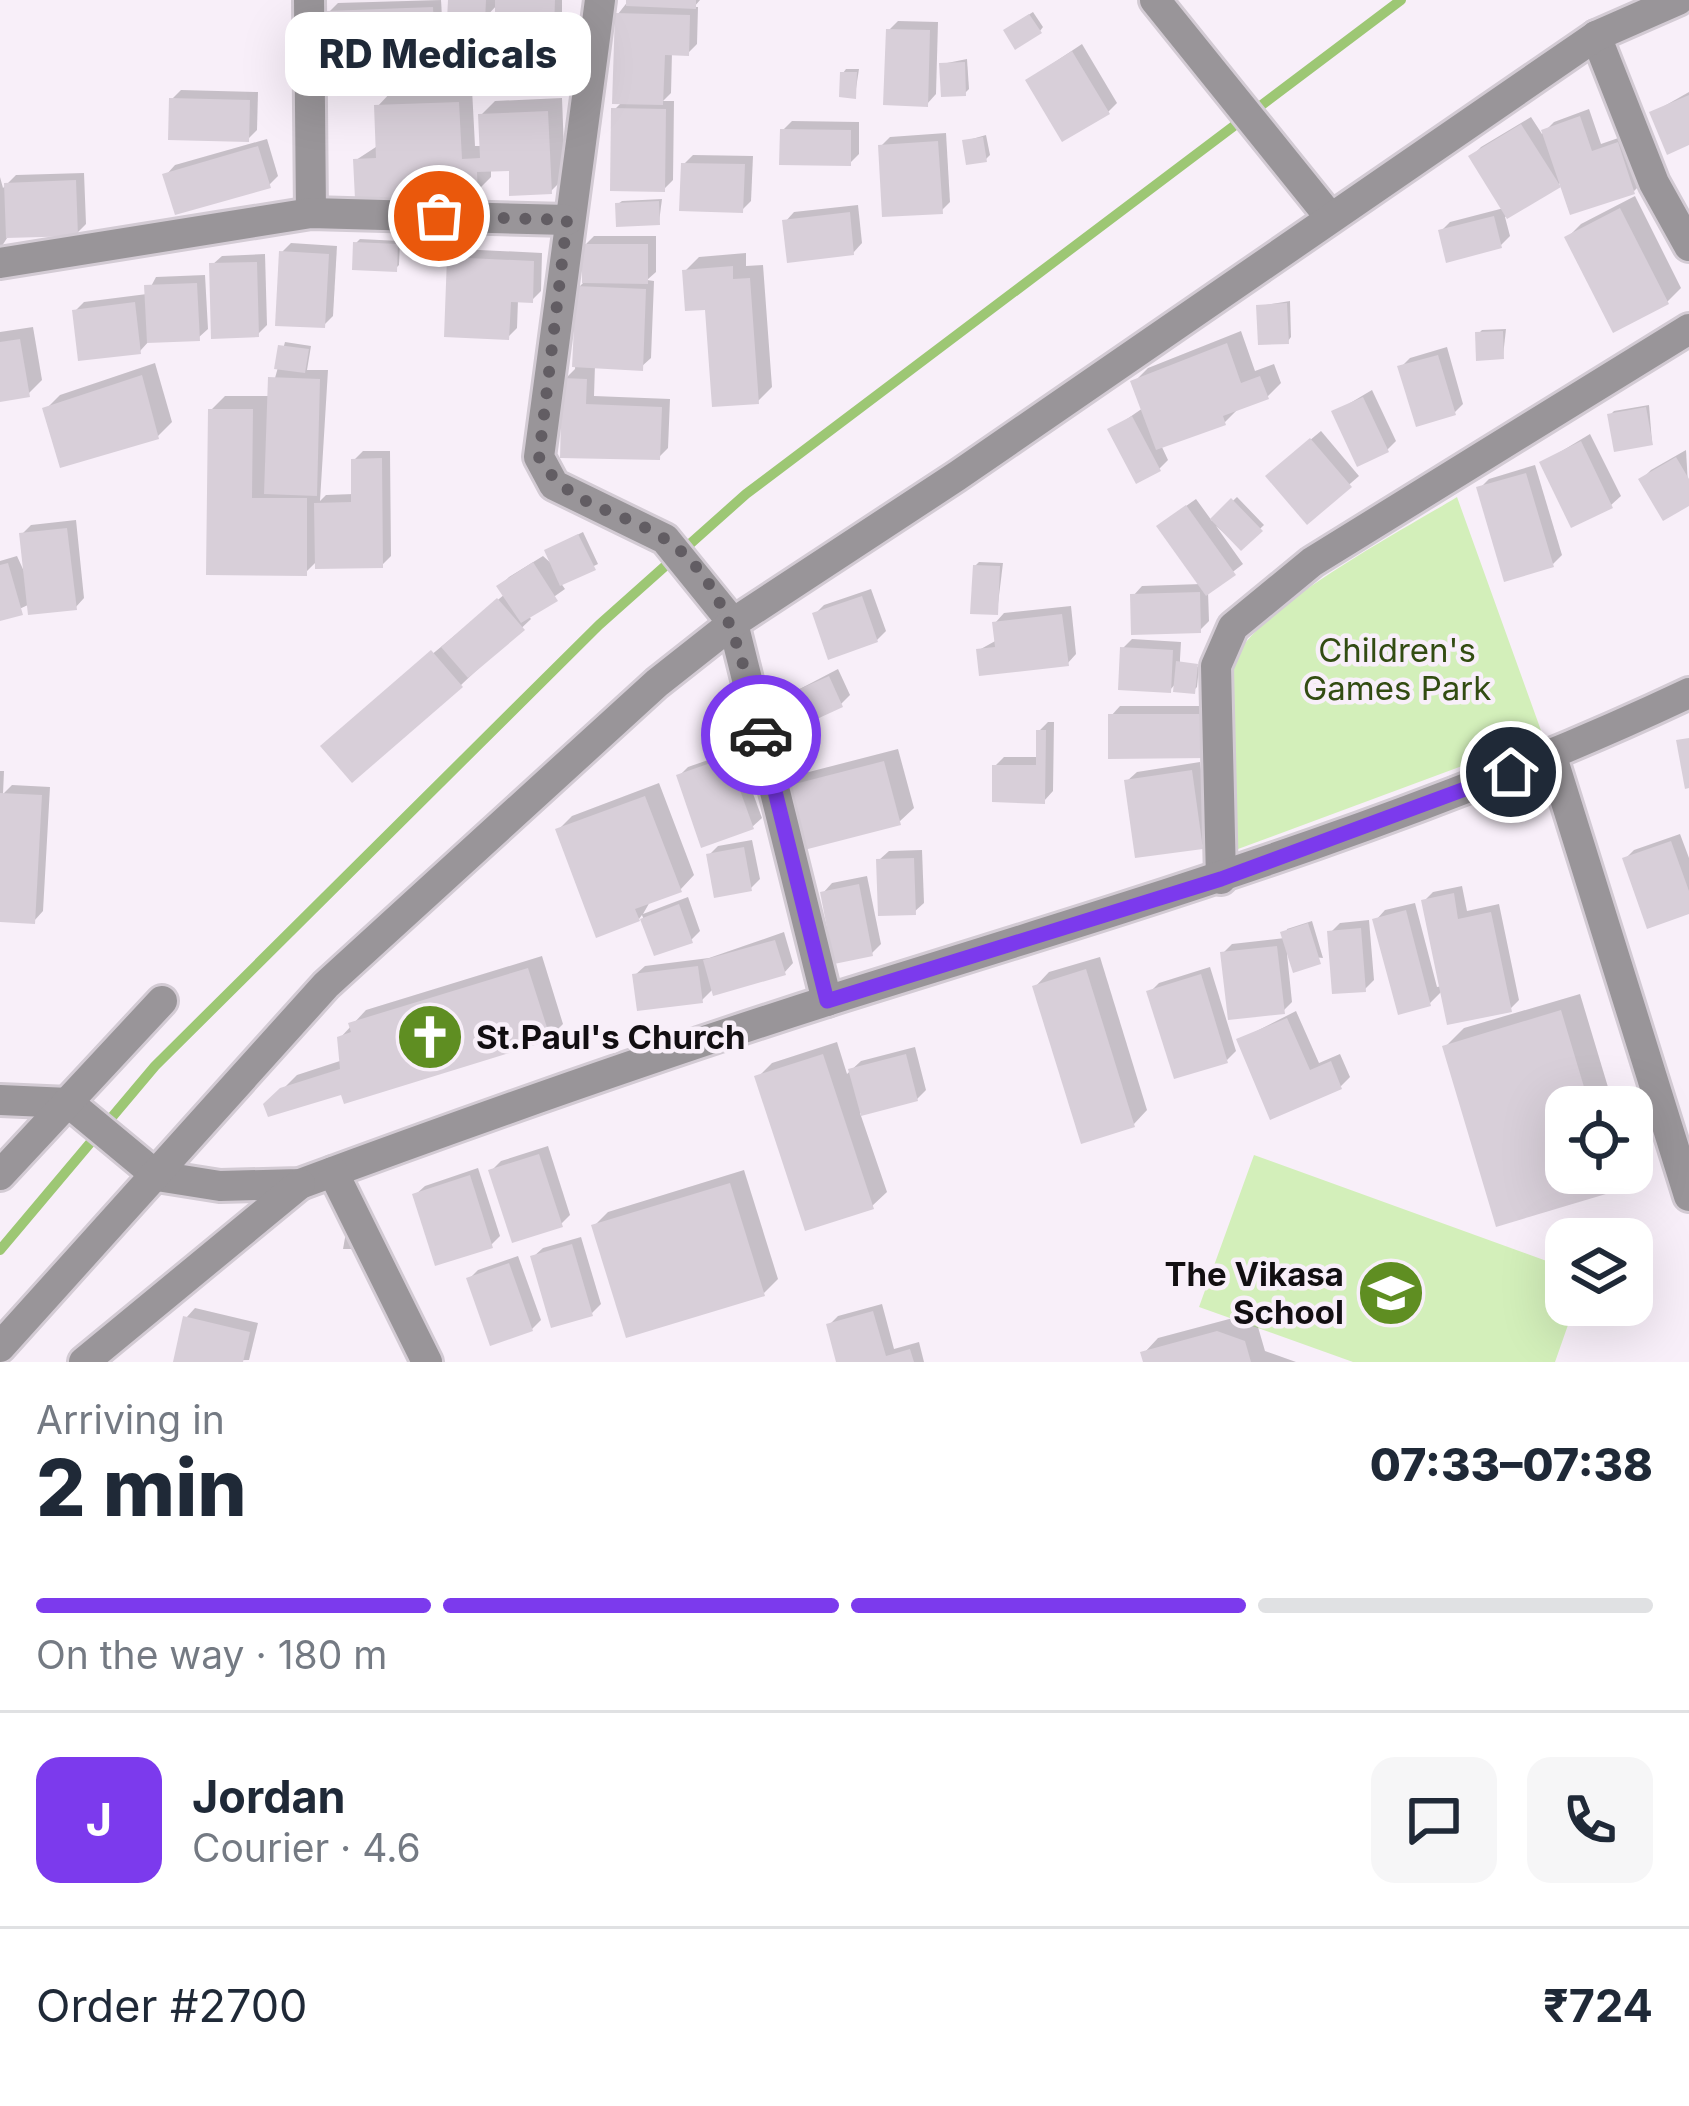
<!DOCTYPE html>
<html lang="en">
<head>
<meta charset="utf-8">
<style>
  body { margin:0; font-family:Inter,sans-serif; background:#f6f6f7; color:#1f2937; height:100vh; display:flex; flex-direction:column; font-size:45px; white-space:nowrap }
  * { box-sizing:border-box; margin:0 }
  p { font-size:39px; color:#747a83 }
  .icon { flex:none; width:66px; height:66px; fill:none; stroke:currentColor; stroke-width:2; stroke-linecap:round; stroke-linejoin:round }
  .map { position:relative; height:1362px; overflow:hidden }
  .panel { display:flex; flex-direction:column; background:#fff; flex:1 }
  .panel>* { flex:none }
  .tools { position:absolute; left:1545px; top:1086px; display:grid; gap:24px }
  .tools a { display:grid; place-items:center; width:108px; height:108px; border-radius:24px; background:#fff; box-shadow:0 12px 48px #0002; font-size:60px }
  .pin { position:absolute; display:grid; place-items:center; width:102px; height:102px; color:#fff; margin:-51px; border:6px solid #fff; border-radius:50%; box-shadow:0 3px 12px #0007 }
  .courier { position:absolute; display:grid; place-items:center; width:120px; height:120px; margin:-60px; border:9px solid #7c3aed; border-radius:50%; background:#fff; color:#222; box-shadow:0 3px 15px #0007 }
  .bubble { position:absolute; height:84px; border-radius:24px; background:#fff; box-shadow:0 12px 48px #0002; font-size:39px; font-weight:800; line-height:84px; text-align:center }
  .summary em { font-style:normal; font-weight:800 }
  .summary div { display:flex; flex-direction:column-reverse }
  .summary { display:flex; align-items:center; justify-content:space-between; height:204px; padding:0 36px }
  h1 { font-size:78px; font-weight:800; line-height:90px }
  .bar { display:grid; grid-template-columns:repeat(4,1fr); gap:18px 12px; align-content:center; height:144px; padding:0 36px }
  .bar i { height:15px; border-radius:9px; background:#e0e1e3 }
  .bar .selected { background:#7c3aed }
  .bar p { grid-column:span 4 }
  .line { display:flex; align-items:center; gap:30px; padding:0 36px; border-top:3px solid #e0e1e3 }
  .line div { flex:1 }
  .round { display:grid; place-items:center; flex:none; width:126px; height:126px; border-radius:24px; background:#f6f6f7 }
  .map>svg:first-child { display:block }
  .green { fill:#d3efba }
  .shadow { fill:#0003 }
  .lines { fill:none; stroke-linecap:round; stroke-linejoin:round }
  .stream { stroke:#9dc774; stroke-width:10 }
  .building { fill:#d8cfd9 }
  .minor-casing { stroke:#d3cbd4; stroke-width:36 }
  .minor { stroke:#999599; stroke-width:30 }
  .done { stroke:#625d63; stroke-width:12; stroke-dasharray:0 21.6 }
  .route { stroke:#7c3aed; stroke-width:15 }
  .labels { text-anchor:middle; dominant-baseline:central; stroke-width:9; stroke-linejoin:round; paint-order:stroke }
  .park-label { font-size:33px; fill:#324c12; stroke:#f8eff9 }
  .poi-label { font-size:33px; font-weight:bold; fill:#120f12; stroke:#f8eff9; text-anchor:start }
</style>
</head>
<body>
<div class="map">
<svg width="1689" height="1362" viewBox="0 0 1689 1362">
  <rect width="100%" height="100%" fill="#f8eff9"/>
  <g class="green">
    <path d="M1457,497L1543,736L1238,849C1237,808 1224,699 1233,665C1248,611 1405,529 1457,497Z"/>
    <polygon points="1254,1155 1566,1268 1566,1305 1575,1305 1555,1362 1353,1362 1199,1307"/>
  </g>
  <g class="shadow">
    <polygon points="441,0 443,34 433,43 329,12 338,3"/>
    <polygon points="451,0 562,0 562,19 553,28 498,4 484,19"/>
    <polygon points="629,0 700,0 694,7 698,7 697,44 688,53 672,52 671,93 663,101 674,101 673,180 664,189 614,110 623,101 618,14"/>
    <polygon points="1033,12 1043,27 1040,31 1010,27"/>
    <polygon points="898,21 938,22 936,94 927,104 889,30"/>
    <polygon points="1082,44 1117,103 1108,112 1028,80"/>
    <polygon points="478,52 518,55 516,75 512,79 474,56"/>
    <polygon points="967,59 969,89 965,93 942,64"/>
    <polygon points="846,69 859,69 855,95 843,73"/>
    <polygon points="472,89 475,146 482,146 481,115 495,101 562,98 565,177 551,191 512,168 491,169 491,177 477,191 356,160 379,145 377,107 391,92"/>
    <polygon points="181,90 258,92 257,130 248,139 172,99"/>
    <polygon points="1689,92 1689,142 1652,113"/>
    <polygon points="1589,109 1601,144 1627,135 1643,182 1634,191 1562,182 1505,217 1510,236 1501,245 1441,231 1450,222 1504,208 1472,156 1481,147 1531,117 1542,134 1554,122"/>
    <polygon points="792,121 859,122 859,154 850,163 783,130"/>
    <polygon points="946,133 950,202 941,211 881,146 890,137"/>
    <polygon points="986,135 990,155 986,159 965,141"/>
    <polygon points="267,139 278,176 269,185 166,175 175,165"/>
    <polygon points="693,155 753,156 751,201 742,210 684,164"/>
    <polygon points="84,173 86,224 77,233 9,235 0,249 0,177 3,188 16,175"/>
    <polygon points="1635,196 1681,288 1667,302 1567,238 1581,224"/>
    <polygon points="662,199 659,222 618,204 622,201"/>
    <polygon points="858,205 862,243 853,253 785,222 794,212"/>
    <polygon points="594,236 656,236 656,272 647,280 654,281 651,358 641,367 595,365 594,396 670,399 668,448 659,457 563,455 565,379 575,369 579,287 585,281 585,245"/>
    <polygon points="360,239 400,241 399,265 395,269 356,243"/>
    <polygon points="291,243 337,246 333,316 324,325 282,252"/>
    <polygon points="459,249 542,253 541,291 532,300 518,300 517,328 508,337 450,259"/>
    <polygon points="746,253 746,266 763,265 772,387 758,401 685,271 699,257"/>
    <polygon points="265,254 267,325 258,334 212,265 222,256"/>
    <polygon points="205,275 208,329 198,338 150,340 140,351 75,311 84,302 147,294 156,277"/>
    <polygon points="1290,301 1291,337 1288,341 1260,306"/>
    <polygon points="33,327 42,380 28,394 0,399 0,332"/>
    <polygon points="1506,329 1503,356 1478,334 1482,330"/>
    <polygon points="1241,331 1255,371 1274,364 1281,383 1267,397 1238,409 1224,423 1161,445 1168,460 1159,469 1111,430 1143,408 1134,382 1148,368"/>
    <polygon points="285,342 311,346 307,370 328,370 320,501 326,495 354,494 354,460 363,451 390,451 391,556 382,565 318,560 305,573 209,572 211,410 225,396 270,396"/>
    <polygon points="1447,347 1463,404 1454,413 1401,367 1410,358"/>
    <polygon points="155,363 172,422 158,436 46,409 60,395"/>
    <polygon points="1372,390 1396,441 1387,450 1335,412"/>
    <polygon points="1649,405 1652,442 1610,415 1614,411"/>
    <polygon points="1321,431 1359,476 1307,521 1278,467"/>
    <polygon points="1590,434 1621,496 1611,505 1542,463"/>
    <polygon points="1686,450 1689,502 1642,479 1651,470"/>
    <polygon points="1535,465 1562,555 1553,564 1480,488 1489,479"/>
    <polygon points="1237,497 1264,525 1241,547 1216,526 1243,564 1208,591 1209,621 1200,630 1133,596 1142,586 1201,584 1169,518 1196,499 1212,521"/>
    <polygon points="76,520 84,598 75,608 30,604 0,618 0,561 17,556 27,578 22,534 31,525"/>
    <polygon points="583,532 598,564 560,582 565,589 528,615 531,619 461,685 338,732 505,594 500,586 509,577 543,556 554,566 547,550"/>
    <polygon points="979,562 1003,563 997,612 975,566"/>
    <polygon points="871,589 886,631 877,640 815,614 824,605"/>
    <polygon points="1071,606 1076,654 1067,664 979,650 997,640 995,623 1004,613"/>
    <polygon points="1132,639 1181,642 1180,659 1200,661 1180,659 1180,665 1199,667 1197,687 1193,691 1177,682 1170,690 1123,648"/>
    <polygon points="838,669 850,695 841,704 771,704"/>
    <polygon points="1120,706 1215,706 1216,746 1111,716"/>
    <polygon points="1048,722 1054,722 1053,791 1044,801 995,766 1004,757 1039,757 1039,731"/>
    <polygon points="898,749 914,808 899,822 790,787 805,773"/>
    <polygon points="737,750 762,818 752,827 679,776 688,767"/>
    <polygon points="1200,762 1210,837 1201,846 1127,781 1137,772"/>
    <polygon points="0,771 4,771 3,794 12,785 50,787 43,911 34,921 0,919"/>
    <polygon points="659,783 694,875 680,890 651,900 643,914 688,897 700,931 691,940 656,952 642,915 639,919 558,830 572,816"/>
    <polygon points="1680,834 1689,858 1689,911 1625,859 1634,850"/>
    <polygon points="752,840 760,879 751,888 709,855 718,846"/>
    <polygon points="922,850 924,903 914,912 879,860 889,851"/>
    <polygon points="867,876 881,944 872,953 823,893 832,883"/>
    <polygon points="1462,886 1467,911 1499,904 1519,1000 1510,1009 1443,990 1430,1003 1376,920 1385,910 1415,903 1437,987 1442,986 1424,901 1433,892"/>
    <polygon points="1369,920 1374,980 1365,989 1331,932 1340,923"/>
    <polygon points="1312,921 1323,958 1287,954 1292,1002 1283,1011 1223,953 1232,944 1285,938 1287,929"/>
    <polygon points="784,932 793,963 784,973 714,988 702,1000 635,975 645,966 709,958"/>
    <polygon points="542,956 563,1024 549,1038 267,1105 297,1075 343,1060 340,1038 366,1010"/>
    <polygon points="1100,957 1147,1110 1133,1125 1035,987 1049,972"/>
    <polygon points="1210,967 1236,1051 1227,1060 1150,992 1159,983"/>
    <polygon points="1580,994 1614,1107 1566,1107 1566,1173 1630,1173 1614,1189 1498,1223 1445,1047 1464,1028"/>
    <polygon points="1296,1011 1319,1063 1340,1054 1350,1077 1340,1087 1239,1040"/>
    <polygon points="837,1042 847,1074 861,1061 915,1047 926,1090 917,1099 860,1113 887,1192 872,1206 758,1077 772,1063"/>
    <polygon points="548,1146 570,1215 561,1224 492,1170 501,1161"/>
    <polygon points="478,1168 500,1236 491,1245 415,1195 425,1186"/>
    <polygon points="744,1170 778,1279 764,1293 594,1226 608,1212"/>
    <polygon points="347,1227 357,1245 353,1249 343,1249"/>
    <polygon points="581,1237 601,1304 592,1313 533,1257 543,1248"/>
    <polygon points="518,1256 541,1320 532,1329 469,1279 478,1270"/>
    <polygon points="882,1304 894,1349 919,1342 924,1362 839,1362 829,1325 838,1316"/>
    <polygon points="195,1308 258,1323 249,1360 176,1362 186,1318"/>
    <polygon points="1233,1318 1258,1327 1265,1351 1296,1362 1146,1362 1144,1353 1158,1338"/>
  </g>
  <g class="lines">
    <polyline class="stream" points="0,1250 155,1066 599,625 746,494 1401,0"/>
  </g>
  <g class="building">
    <polygon points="448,0 486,0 485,22 447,20"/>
    <polygon points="495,0 555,0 554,31 495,30"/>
    <polygon points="626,0 696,0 696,9 626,6"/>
    <polygon points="433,7 435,46 327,50 326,11"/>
    <polygon points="615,13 690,15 689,56 665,55 663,105 612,104"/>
    <polygon points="1029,14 1042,33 1015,50 1003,30"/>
    <polygon points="886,29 930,30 928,107 883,105"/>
    <polygon points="1072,51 1110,114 1062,142 1025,80"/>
    <polygon points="471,55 515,58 514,82 470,78"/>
    <polygon points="965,62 966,96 941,97 939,63"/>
    <polygon points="840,72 857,72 856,99 839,97"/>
    <polygon points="1689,95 1689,145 1667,155 1649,112"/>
    <polygon points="169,98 250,100 249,142 168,140"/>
    <polygon points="459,102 462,159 480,158 478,114 548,111 552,194 509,196 509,171 477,172 478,194 355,199 353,159 376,158 374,105"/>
    <polygon points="611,108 666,109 665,192 610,191"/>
    <polygon points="1580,116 1592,151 1618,142 1635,194 1570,215 1541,130"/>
    <polygon points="1521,124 1561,187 1507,219 1468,156"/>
    <polygon points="780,129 851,130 851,166 779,165"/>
    <polygon points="983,137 987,162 966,165 962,140"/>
    <polygon points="938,141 943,214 882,217 878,145"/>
    <polygon points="258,146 271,188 175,215 162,174"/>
    <polygon points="681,163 745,164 743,213 679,211"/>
    <polygon points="76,180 78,236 6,238 4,183"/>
    <polygon points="659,201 660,225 616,227 615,203"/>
    <polygon points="1620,208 1669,304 1613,333 1564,237"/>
    <polygon points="850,212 854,255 787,263 782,220"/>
    <polygon points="1494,216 1502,248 1446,263 1438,230"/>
    <polygon points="353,242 398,244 397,272 352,270"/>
    <polygon points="582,244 648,244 648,284 582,283"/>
    <polygon points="279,251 329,254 325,328 275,326"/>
    <polygon points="447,257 534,261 533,303 511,302 509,340 444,337"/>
    <polygon points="257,262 259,337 211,339 209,263"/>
    <polygon points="733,266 733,279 750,278 759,404 712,407 705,310 685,311 682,270"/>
    <polygon points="197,283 200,341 147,343 144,285"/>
    <polygon points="576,286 646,289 643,371 572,367"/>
    <polygon points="135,302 141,354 78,361 72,310"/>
    <polygon points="1287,303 1289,344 1258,345 1256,305"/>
    <polygon points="1503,331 1504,359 1476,361 1475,332"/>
    <polygon points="20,339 30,397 0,402 0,342"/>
    <polygon points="1227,343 1241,383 1260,376 1269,399 1223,416 1226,425 1156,450 1130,381"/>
    <polygon points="278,345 309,349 305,373 274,369"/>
    <polygon points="1438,355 1456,415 1416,427 1397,366"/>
    <polygon points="142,375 159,439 60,468 42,408"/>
    <polygon points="268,377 320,379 317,496 264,494"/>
    <polygon points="562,378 587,379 586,404 662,407 660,460 560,458"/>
    <polygon points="1363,397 1389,452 1357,467 1331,411"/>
    <polygon points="1646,407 1653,445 1614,452 1607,414"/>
    <polygon points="208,409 253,409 252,498 307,498 307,576 206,575"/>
    <polygon points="1132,416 1161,471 1136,484 1107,429"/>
    <polygon points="1310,438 1352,487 1307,525 1265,476"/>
    <polygon points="1581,441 1613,508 1571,528 1539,462"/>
    <polygon points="1676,457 1689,479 1689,506 1663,521 1638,479"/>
    <polygon points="382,458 383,568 315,569 314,503 351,502 351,459"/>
    <polygon points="1526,473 1554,567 1504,582 1476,487"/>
    <polygon points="1231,498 1263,531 1241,551 1210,519"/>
    <polygon points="1186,505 1236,575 1206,596 1156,526"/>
    <polygon points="67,528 77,610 28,615 19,533"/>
    <polygon points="578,534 596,570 560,586 544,550"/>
    <polygon points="533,562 558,601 521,623 496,586"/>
    <polygon points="8,563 23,615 0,621 0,565"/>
    <polygon points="973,565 1000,566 998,615 970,614"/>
    <polygon points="1200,592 1201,633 1131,635 1130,594"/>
    <polygon points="862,596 878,642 828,660 812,613"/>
    <polygon points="497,598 525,630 468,678 441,647"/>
    <polygon points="1062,614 1069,666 979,676 976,649 995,647 992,622"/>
    <polygon points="1120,647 1173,650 1171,693 1118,690"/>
    <polygon points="431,650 463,687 352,783 320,746"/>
    <polygon points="1176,661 1198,664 1195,694 1173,692"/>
    <polygon points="829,676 843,707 782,735 768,703"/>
    <polygon points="1108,714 1208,714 1208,758 1108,759"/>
    <polygon points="1036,730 1046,730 1045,804 992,802 992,765 1036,765"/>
    <polygon points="1689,738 1689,788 1685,789 1676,740"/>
    <polygon points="728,757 754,829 701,848 676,775"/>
    <polygon points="884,761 901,825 804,850 787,786"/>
    <polygon points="1192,770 1203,849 1135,858 1124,780"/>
    <polygon points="0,793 42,795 35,924 0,922"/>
    <polygon points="645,796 682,892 635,909 640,921 596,938 555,829"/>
    <polygon points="1671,841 1689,891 1689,914 1647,929 1622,858"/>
    <polygon points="744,847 752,891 714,898 706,854"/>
    <polygon points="914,858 916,915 878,916 876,859"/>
    <polygon points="859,884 873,956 834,964 820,892"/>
    <polygon points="1454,893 1458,919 1491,912 1512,1012 1447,1025 1421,900"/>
    <polygon points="679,904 693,943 654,956 640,919"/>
    <polygon points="1406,910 1431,1006 1398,1015 1372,919"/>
    <polygon points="1308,923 1321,964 1293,973 1280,932"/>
    <polygon points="1361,928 1366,992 1332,994 1327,931"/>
    <polygon points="775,940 786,975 713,996 703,960"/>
    <polygon points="1277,946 1285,1014 1228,1020 1220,952"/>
    <polygon points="698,966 703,1003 637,1011 632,974"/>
    <polygon points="528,968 551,1040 344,1104 341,1095 268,1117 263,1104 280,1088 340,1069 337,1037 351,1032 348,1023"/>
    <polygon points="1086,969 1135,1127 1081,1144 1032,986"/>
    <polygon points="1201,974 1228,1063 1174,1079 1146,991"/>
    <polygon points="1561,1010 1590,1107 1566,1107 1566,1173 1610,1173 1616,1191 1496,1227 1442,1046"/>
    <polygon points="1287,1018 1310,1070 1331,1061 1342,1089 1270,1120 1236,1039"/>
    <polygon points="823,1054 874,1209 805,1231 754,1076"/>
    <polygon points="906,1054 918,1101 861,1116 848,1069"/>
    <polygon points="539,1154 563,1227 512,1243 488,1170"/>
    <polygon points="470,1175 493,1248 435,1266 412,1194"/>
    <polygon points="730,1183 765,1296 626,1338 591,1225"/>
    <polygon points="572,1244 593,1316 551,1328 530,1256"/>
    <polygon points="509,1263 533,1331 490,1346 466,1278"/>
    <polygon points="873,1311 886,1356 910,1349 914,1362 836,1362 826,1324"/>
    <polygon points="183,1316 250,1332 243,1362 173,1362"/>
    <polygon points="1217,1331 1245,1341 1251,1362 1143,1362 1140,1352"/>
  </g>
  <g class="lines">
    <g class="minor-casing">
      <g id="minor">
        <polyline points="309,0 311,213"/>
        <polyline points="600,0 539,457 554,485 665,539 733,623 827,1001"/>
        <polyline points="1155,0 1329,216"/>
        <polyline points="1596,36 1654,183 1689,246"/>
        <polyline points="0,263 311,213 567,220"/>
        <polyline points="1552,757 1689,1196"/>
        <polyline points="1221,879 1216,666 1233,627 1312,562 1689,329"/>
        <path d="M0,1100L69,1103L157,1176L220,1186L300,1184C476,1119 654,1056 833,999C1123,908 1414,823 1689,693"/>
        <polyline points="333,1172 427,1362"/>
        <polyline points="0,1175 162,1001"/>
        <polyline points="0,1347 326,985 657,683 733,623 957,476 1596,36 1678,0"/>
        <polyline points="84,1362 300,1184"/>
      </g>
    </g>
    <use href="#minor" class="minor"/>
  </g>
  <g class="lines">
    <path class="done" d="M439,216L567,220L539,457C566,506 617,509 662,537C729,579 743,665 761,735"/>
    <polyline class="route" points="761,735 827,1001 1221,879 1511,772"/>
  </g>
  <defs>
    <g id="church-disc" transform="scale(3.45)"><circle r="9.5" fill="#5f8e22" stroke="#f8eff9"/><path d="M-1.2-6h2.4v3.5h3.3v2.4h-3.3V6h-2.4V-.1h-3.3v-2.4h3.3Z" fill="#fff"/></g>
    <g id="school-disc" transform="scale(3.45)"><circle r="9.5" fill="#5f8e22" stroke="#f8eff9"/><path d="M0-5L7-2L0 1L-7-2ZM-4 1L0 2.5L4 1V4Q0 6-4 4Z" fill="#fff"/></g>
  </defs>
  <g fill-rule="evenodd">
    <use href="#church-disc" x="430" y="1037"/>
    <use href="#school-disc" x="1391" y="1293"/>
  </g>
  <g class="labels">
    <g class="park-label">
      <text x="1397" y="650">Children's<tspan x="1397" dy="38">Games Park</tspan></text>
    </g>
    <g class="poi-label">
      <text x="476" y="1037">St.Paul's Church</text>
      <text x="1344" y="1274" text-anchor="end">The Vikasa<tspan x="1344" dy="38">School</tspan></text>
    </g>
  </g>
</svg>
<div class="tools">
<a><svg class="icon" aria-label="locate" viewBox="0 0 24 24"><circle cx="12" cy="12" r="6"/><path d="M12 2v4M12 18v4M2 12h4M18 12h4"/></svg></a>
<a><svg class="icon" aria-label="layers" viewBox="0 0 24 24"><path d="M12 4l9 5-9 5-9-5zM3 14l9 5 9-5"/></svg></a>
</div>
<div class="pin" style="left:439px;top:216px;background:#ea580c"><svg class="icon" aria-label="bag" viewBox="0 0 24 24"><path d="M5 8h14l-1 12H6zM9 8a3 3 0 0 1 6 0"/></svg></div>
<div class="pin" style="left:1511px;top:772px;background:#1f2937"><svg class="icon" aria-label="home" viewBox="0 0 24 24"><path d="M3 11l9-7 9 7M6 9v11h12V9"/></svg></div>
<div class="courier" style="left:761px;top:735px"><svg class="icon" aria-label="car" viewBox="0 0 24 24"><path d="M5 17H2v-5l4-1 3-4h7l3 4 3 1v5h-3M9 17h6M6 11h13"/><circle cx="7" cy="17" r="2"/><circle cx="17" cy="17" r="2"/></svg></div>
<div class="bubble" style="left:285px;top:12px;width:306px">RD Medicals</div>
</div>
<section class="panel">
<div class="summary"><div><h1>2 min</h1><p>Arriving in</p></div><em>07:33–07:38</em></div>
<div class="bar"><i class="selected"></i><i class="selected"></i><i class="selected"></i><i></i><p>On the way · 180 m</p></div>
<div class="line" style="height:216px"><b class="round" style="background:#7c3aed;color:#fff">J</b><div><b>Jordan</b><p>Courier · 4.6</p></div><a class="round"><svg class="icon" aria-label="chat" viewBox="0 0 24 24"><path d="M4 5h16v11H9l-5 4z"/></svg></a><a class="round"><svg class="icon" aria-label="phone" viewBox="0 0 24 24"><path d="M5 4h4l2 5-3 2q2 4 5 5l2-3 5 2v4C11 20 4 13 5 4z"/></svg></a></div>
<div class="line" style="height:156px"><div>Order #2700</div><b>₹724</b></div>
</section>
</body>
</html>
